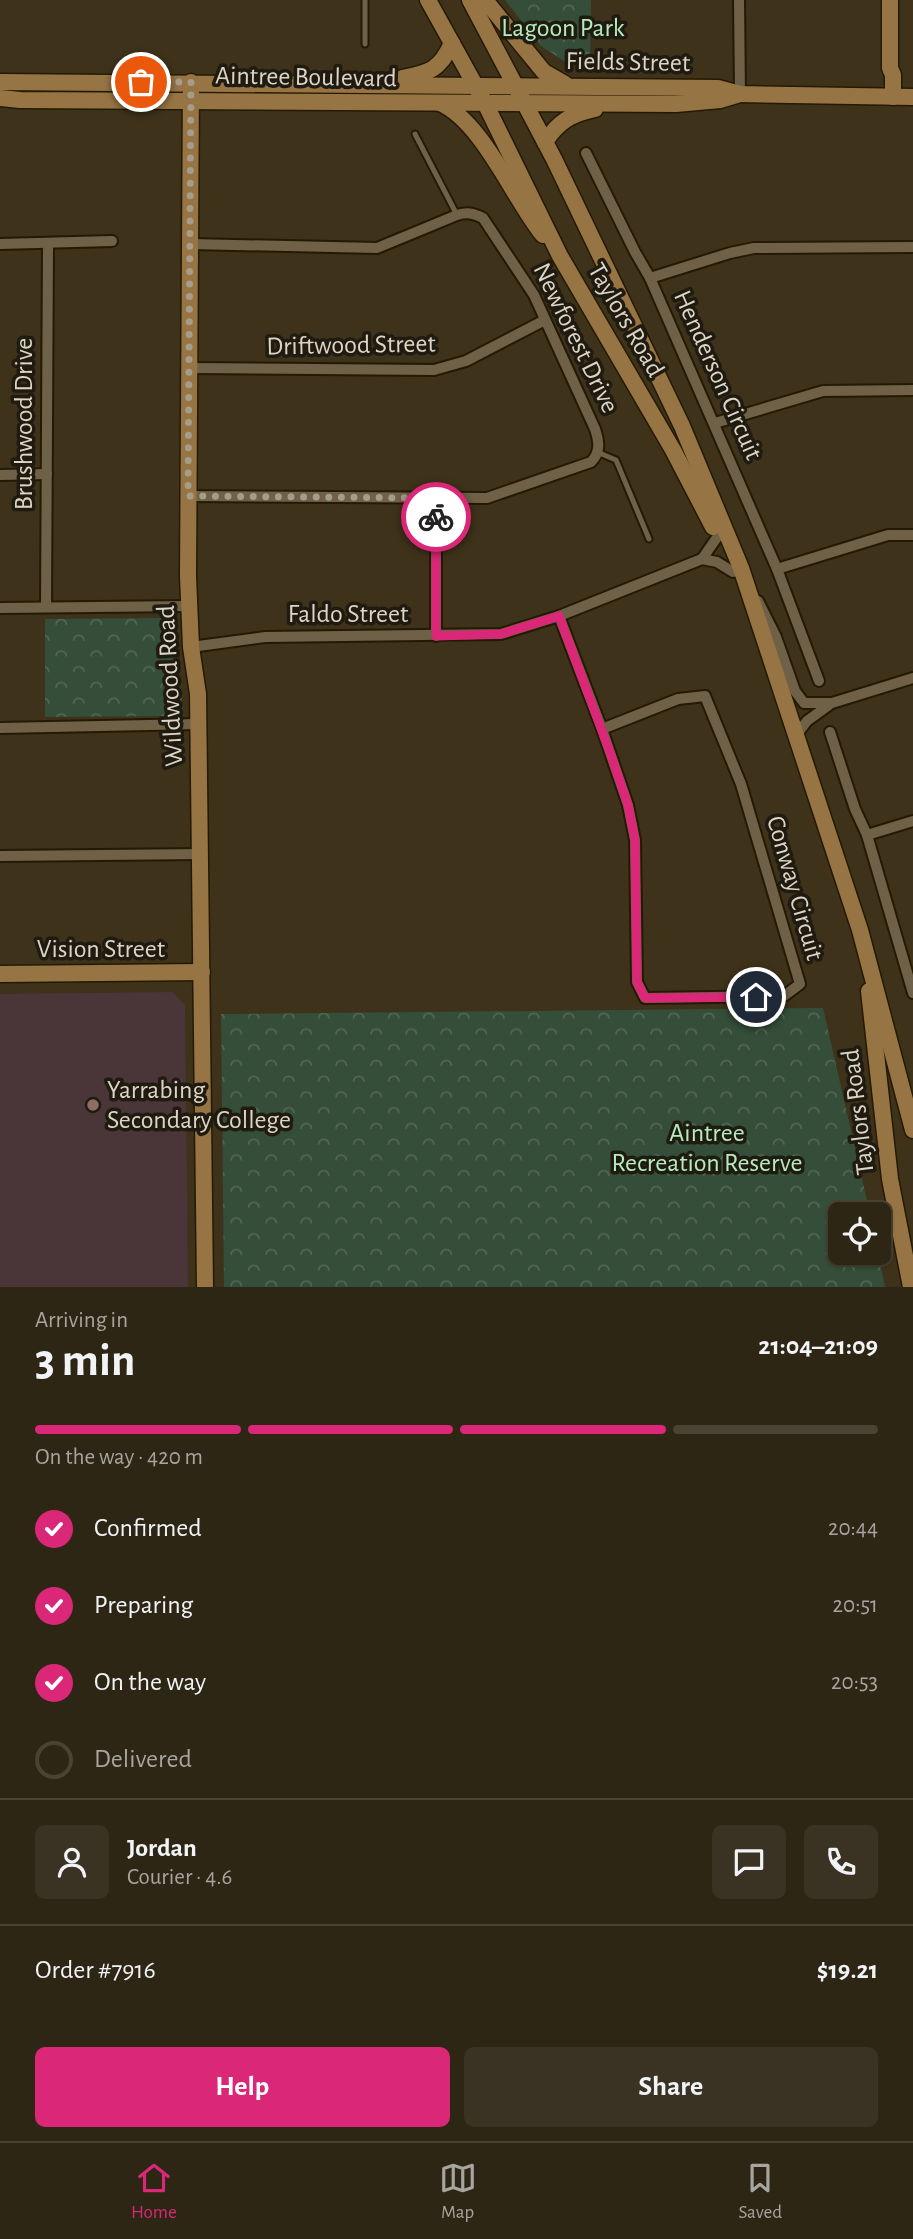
<!DOCTYPE html>
<html lang="en">
<head>
<meta charset="utf-8">
<style>
  body { margin:0; font-family:"Alegreya Sans",sans-serif; background:#3a3222; color:#f1f3f6; height:100vh; display:flex; flex-direction:column; font-size:26px; white-space:nowrap }
  * { box-sizing:border-box; margin:0 }
  p { font-size:23px; color:#a7a5a0 }
  .icon { flex:none; width:38px; height:38px; fill:none; stroke:currentColor; stroke-width:2; stroke-linecap:round; stroke-linejoin:round }
  .map { position:relative; height:1287px; overflow:hidden }
  .details { display:flex; flex-direction:column; background:#2e2614; flex:1 }
  .details>* { flex:none }
  .buttons { position:absolute; left:828px; top:1202px; display:grid; gap:14px }
  .buttons a { display:grid; place-items:center; width:63px; height:63px; border-radius:10px; background:#2e2614; box-shadow:0 2px 5px #0004,0 0 0 2px #494334; font-size:35px }
  .pin { position:absolute; display:grid; place-items:center; width:60px; height:60px; color:#fff; margin:-30px; border:4px solid #fff; border-radius:50%; box-shadow:0 2px 7px #0007 }
  .courier { position:absolute; display:grid; place-items:center; width:70px; height:70px; margin:-35px; border:5px solid #db2777; border-radius:50%; background:#fff; color:#222; box-shadow:0 2px 9px #0007 }
  .headline em { font-style:normal; font-weight:700 }
  .headline div { display:flex; flex-direction:column-reverse }
  .headline { display:flex; align-items:center; justify-content:space-between; height:119px; padding:0 35px }
  h1 { font-size:46px; font-weight:700; line-height:52px }
  .bar { display:grid; grid-template-columns:repeat(4,1fr); gap:10px 7px; align-content:center; height:84px; padding:0 35px }
  .bar i { height:9px; border-radius:5px; background:#494334 }
  .bar .selected { background:#db2777 }
  .bar p { grid-column:span 4 }
  .line { display:flex; align-items:center; gap:18px; padding:0 35px; border-top:2px solid #494334 }
  .line div { flex:1 }
  .round { display:grid; place-items:center; flex:none; width:74px; height:74px; border-radius:10px; background:#3a3222 }
  ol { padding:0 35px; list-style:none }
  li { display:flex; align-items:center; gap:21px; height:77px }
  li p { margin-inline-start:auto }
  li .icon { padding:7px; border-radius:50%; background:#db2777; color:#fff; stroke-width:4 }
  li:last-child { color:#a7a5a0 }
  li i { width:38px; height:38px; border:4px solid #494334; border-radius:50% }
  .primary-button { display:flex; gap:14px; margin-top:auto; padding:14px 35px }
  .primary-button a { flex:1; height:80px; border-radius:10px; background:#db2777; color:#fff; font-size:28px; font-weight:700; line-height:80px; text-align:center }
  .primary-button a+a { background:#3a3222; color:#f1f3f6 }
  .tabs { display:flex; justify-content:space-around; align-items:center; height:98px; border-top:2px solid #494334; background:#2e2614; font-size:19px; color:#a7a5a0 }
  .tabs a { display:grid; justify-items:center; gap:4px }
  .tabs .selected { color:#db2777 }
  .map>svg:first-child { display:block }
  .education { fill:#4a3538 }
  .park { fill:url(#park-crowns) }
  .lines { fill:none; stroke-linecap:round; stroke-linejoin:round }
  .lane-casing { stroke:#241a03; stroke-width:9 }
  .street-casing { stroke:#241a03; stroke-width:14 }
  .secondary-casing { stroke:#241a03; stroke-width:19 }
  .lane { stroke:#6e6148; stroke-width:5 }
  .street { stroke:#6e6148; stroke-width:10 }
  .secondary { stroke:#977443; stroke-width:16 }
  .done { stroke:#a59c8a; stroke-width:7; stroke-dasharray:0 12.6 }
  .route { stroke:#db2777; stroke-width:9 }
  .education-dot { fill:#8d6e63; stroke:#201b10; stroke-width:2.5 }
  .labels { text-anchor:middle; dominant-baseline:central; stroke-width:7; stroke-linejoin:round; paint-order:stroke }
  .park-label { font-size:26px; fill:#b3ecbe; stroke:#201b10 }
  .street-label { font-size:26px; fill:#dcd5c6; stroke:#201b10 }
  .poi-label { font-size:26px; fill:#dcd5c6; stroke:#201b10; text-anchor:start }
</style>
</head>
<body>
<div class="map">
<svg width="913" height="1287" viewBox="0 0 913 1287">
  <defs>
    <pattern id="park-crowns" width="20" height="18" patternUnits="userSpaceOnUse" patternTransform="scale(1.75)"><rect width="20" height="18" fill="#344e39"/><path d="M2 6a3 3 0 1 1 6 0M12 15a3 3 0 1 1 6 0" fill="none" stroke="#516754"/></pattern>
  </defs>
  <rect width="100%" height="100%" fill="#3e321a"/>
  <polygon class="education" points="173,992 185,1005 188,1287 0,1287 0,994"/>
  <g class="park">
    <polygon points="505,0 591,0 590,63 564,61 541,46"/>
    <polygon points="166,618 172,623 183,710 179,716 45,717 45,619"/>
    <polygon points="823,1008 870,1214 840,1214 840,1253 878,1253 885,1287 224,1287 221,1014"/>
  </g>
  <g class="lines">
    <g class="lane-casing">
      <g id="lane">
        <polyline points="365,0 365,44"/>
        <polyline points="415,134 457,215"/>
        <polyline points="597,452 616,460 649,539"/>
      </g>
    </g>
    <g class="street-casing">
      <g id="street">
        <polyline points="739,0 740,94"/>
        <polyline points="586,153 635,252 650,278"/>
        <polyline points="0,244 112,241"/>
        <polyline points="913,247 754,248 730,253 650,278 777,569 888,535 913,535"/>
        <polyline points="189,368 434,370 466,361 545,320"/>
        <polyline points="715,423 823,391 913,390"/>
        <polyline points="0,475 47,474"/>
        <path d="M188,496L487,498L591,462C601,452 599,441 595,429L534,295L483,218C473,213 467,212 457,215L377,248L190,244"/>
        <polyline points="436,498 436,636"/>
        <polyline points="702,559 717,562 733,572"/>
        <polyline points="702,559 718,536"/>
        <polyline points="777,569 819,681"/>
        <polyline points="758,601 776,637 795,691 804,703 832,703 913,678"/>
        <polyline points="46,607 48,243"/>
        <polyline points="0,608 189,606"/>
        <polyline points="559,616 602,729 628,805 635,840 637,982 645,998 784,996 800,984 741,784 705,696 678,699 602,729"/>
        <polyline points="191,647 265,637 501,634 559,616 702,559"/>
        <polyline points="0,728 199,724"/>
        <polyline points="830,732 855,809 867,835"/>
        <polyline points="797,734 807,721 829,705"/>
        <polyline points="913,821 867,835 913,993"/>
        <polyline points="0,856 202,854"/>
      </g>
    </g>
    <g class="secondary-casing">
      <g id="secondary">
        <polyline points="428,0 485,103 560,256 673,450 713,527"/>
        <polyline points="470,0 554,159 682,426 741,568 860,930 913,1130"/>
        <polyline points="485,0 544,72 565,84"/>
        <polyline points="890,0 890,68 893,75 893,97"/>
        <path d="M402,78C429,73 440,70 452,43"/>
        <polyline points="0,82 718,88 740,94 913,97"/>
        <polyline points="191,82 188,576 191,647 198,694 205,1287"/>
        <polyline points="0,98 20,100 676,104 720,100 740,94"/>
        <path d="M440,103C483,122 514,200 543,235"/>
        <path d="M545,142C558,122 571,114 595,109"/>
        <polyline points="0,974 202,972"/>
        <polyline points="869,991 890,1179 911,1287"/>
      </g>
    </g>
    <use href="#lane" class="lane"/>
    <use href="#street" class="street"/>
    <use href="#secondary" class="secondary"/>
  </g>
  <g class="lines">
    <polyline class="done" points="141,82 191,82 188,496 436,498 436,517"/>
    <polyline class="route" points="436,517 436,636 501,634 559,616 611,755 628,805 635,840 637,982 645,998 756,997"/>
  </g>
  <circle class="education-dot" cx="93" cy="1105" r="7"/>
  <g class="labels">
    <g class="park-label">
      <text x="563" y="28">Lagoon Park</text>
      <text x="707" y="1133">Aintree<tspan x="707" dy="30">Recreation Reserve</tspan></text>
    </g>
    <g class="street-label">
      <text transform="translate(628 62) rotate(1)">Fields Street</text>
      <text transform="translate(306 77) rotate(1)">Aintree Boulevard</text>
      <text transform="translate(626 320) rotate(60)">Taylors Road</text>
      <text transform="translate(576 338) rotate(64)">Newforest Drive</text>
      <text transform="translate(351 345) rotate(-1)">Driftwood Street</text>
      <text transform="translate(718 375) rotate(66)">Henderson Circuit</text>
      <text transform="translate(24 424) rotate(-90)">Brushwood Drive</text>
      <text x="348" y="614">Faldo Street</text>
      <text transform="translate(170 686) rotate(-93)">Wildwood Road</text>
      <text transform="translate(795 888) rotate(74)">Conway Circuit</text>
      <text x="101" y="949">Vision Street</text>
      <text transform="translate(858 1112) rotate(-97)">Taylors Road</text>
    </g>
    <g class="poi-label">
      <text x="107" y="1090">Yarrabing<tspan x="107" dy="30">Secondary College</tspan></text>
    </g>
  </g>
</svg>
<div class="buttons">
<a><svg class="icon" aria-label="locate" viewBox="0 0 24 24"><circle cx="12" cy="12" r="6"/><path d="M12 2v4M12 18v4M2 12h4M18 12h4"/></svg></a>
</div>
<div class="pin" style="left:141px;top:82px;background:#ea580c"><svg class="icon" aria-label="bag" viewBox="0 0 24 24"><path d="M5 8h14l-1 12H6zM9 8a3 3 0 0 1 6 0"/></svg></div>
<div class="pin" style="left:756px;top:997px;background:#1f2937"><svg class="icon" aria-label="home" viewBox="0 0 24 24"><path d="M3 11l9-7 9 7M6 9v11h12V9"/></svg></div>
<div class="courier" style="left:436px;top:517px"><svg class="icon" aria-label="bike" viewBox="0 0 24 24"><circle cx="6" cy="16" r="4"/><circle cx="18" cy="16" r="4"/><path d="M6 16l4-8h5l3 8M10 8l3 8H6M13 5h3"/></svg></div>
</div>
<section class="details">
<div class="headline"><div><h1>3 min</h1><p>Arriving in</p></div><em>21:04–21:09</em></div>
<div class="bar"><i class="selected"></i><i class="selected"></i><i class="selected"></i><i></i><p>On the way · 420 m</p></div>
<ol>
<li><svg class="icon" aria-label="check" viewBox="0 0 24 24"><path d="M5 12l5 5 9-10"/></svg>Confirmed<p>20:44</p></li>
<li><svg class="icon" aria-label="check" viewBox="0 0 24 24"><path d="M5 12l5 5 9-10"/></svg>Preparing<p>20:51</p></li>
<li><svg class="icon" aria-label="check" viewBox="0 0 24 24"><path d="M5 12l5 5 9-10"/></svg>On the way<p>20:53</p></li>
<li><i></i>Delivered</li>
</ol>
<div class="line" style="height:126px"><a class="round"><svg class="icon" aria-label="person" viewBox="0 0 24 24"><circle cx="12" cy="8" r="4"/><path d="M4 21q1-7 8-7t8 7"/></svg></a><div><b>Jordan</b><p>Courier · 4.6</p></div><a class="round"><svg class="icon" aria-label="chat" viewBox="0 0 24 24"><path d="M4 5h16v11H9l-5 4z"/></svg></a><a class="round"><svg class="icon" aria-label="phone" viewBox="0 0 24 24"><path d="M5 4h4l2 5-3 2q2 4 5 5l2-3 5 2v4C11 20 4 13 5 4z"/></svg></a></div>
<div class="line" style="height:91px"><div>Order #7916</div><b>$19.21</b></div>
<div class="primary-button"><a>Help</a><a>Share</a></div>
</section>
<nav class="tabs">
<a class="selected"><svg class="icon" aria-label="home" viewBox="0 0 24 24"><path d="M3 11l9-7 9 7M6 9v11h12V9"/></svg>Home</a>
<a><svg class="icon" aria-label="map" viewBox="0 0 24 24"><path d="M3 6l6-2 6 2 6-2v14l-6 2-6-2-6 2zM9 4v14M15 6v14"/></svg>Map</a>
<a><svg class="icon" aria-label="saved" viewBox="0 0 24 24"><path d="M7 4h10v16l-5-4-5 4z"/></svg>Saved</a>
</nav>
</body>
</html>
